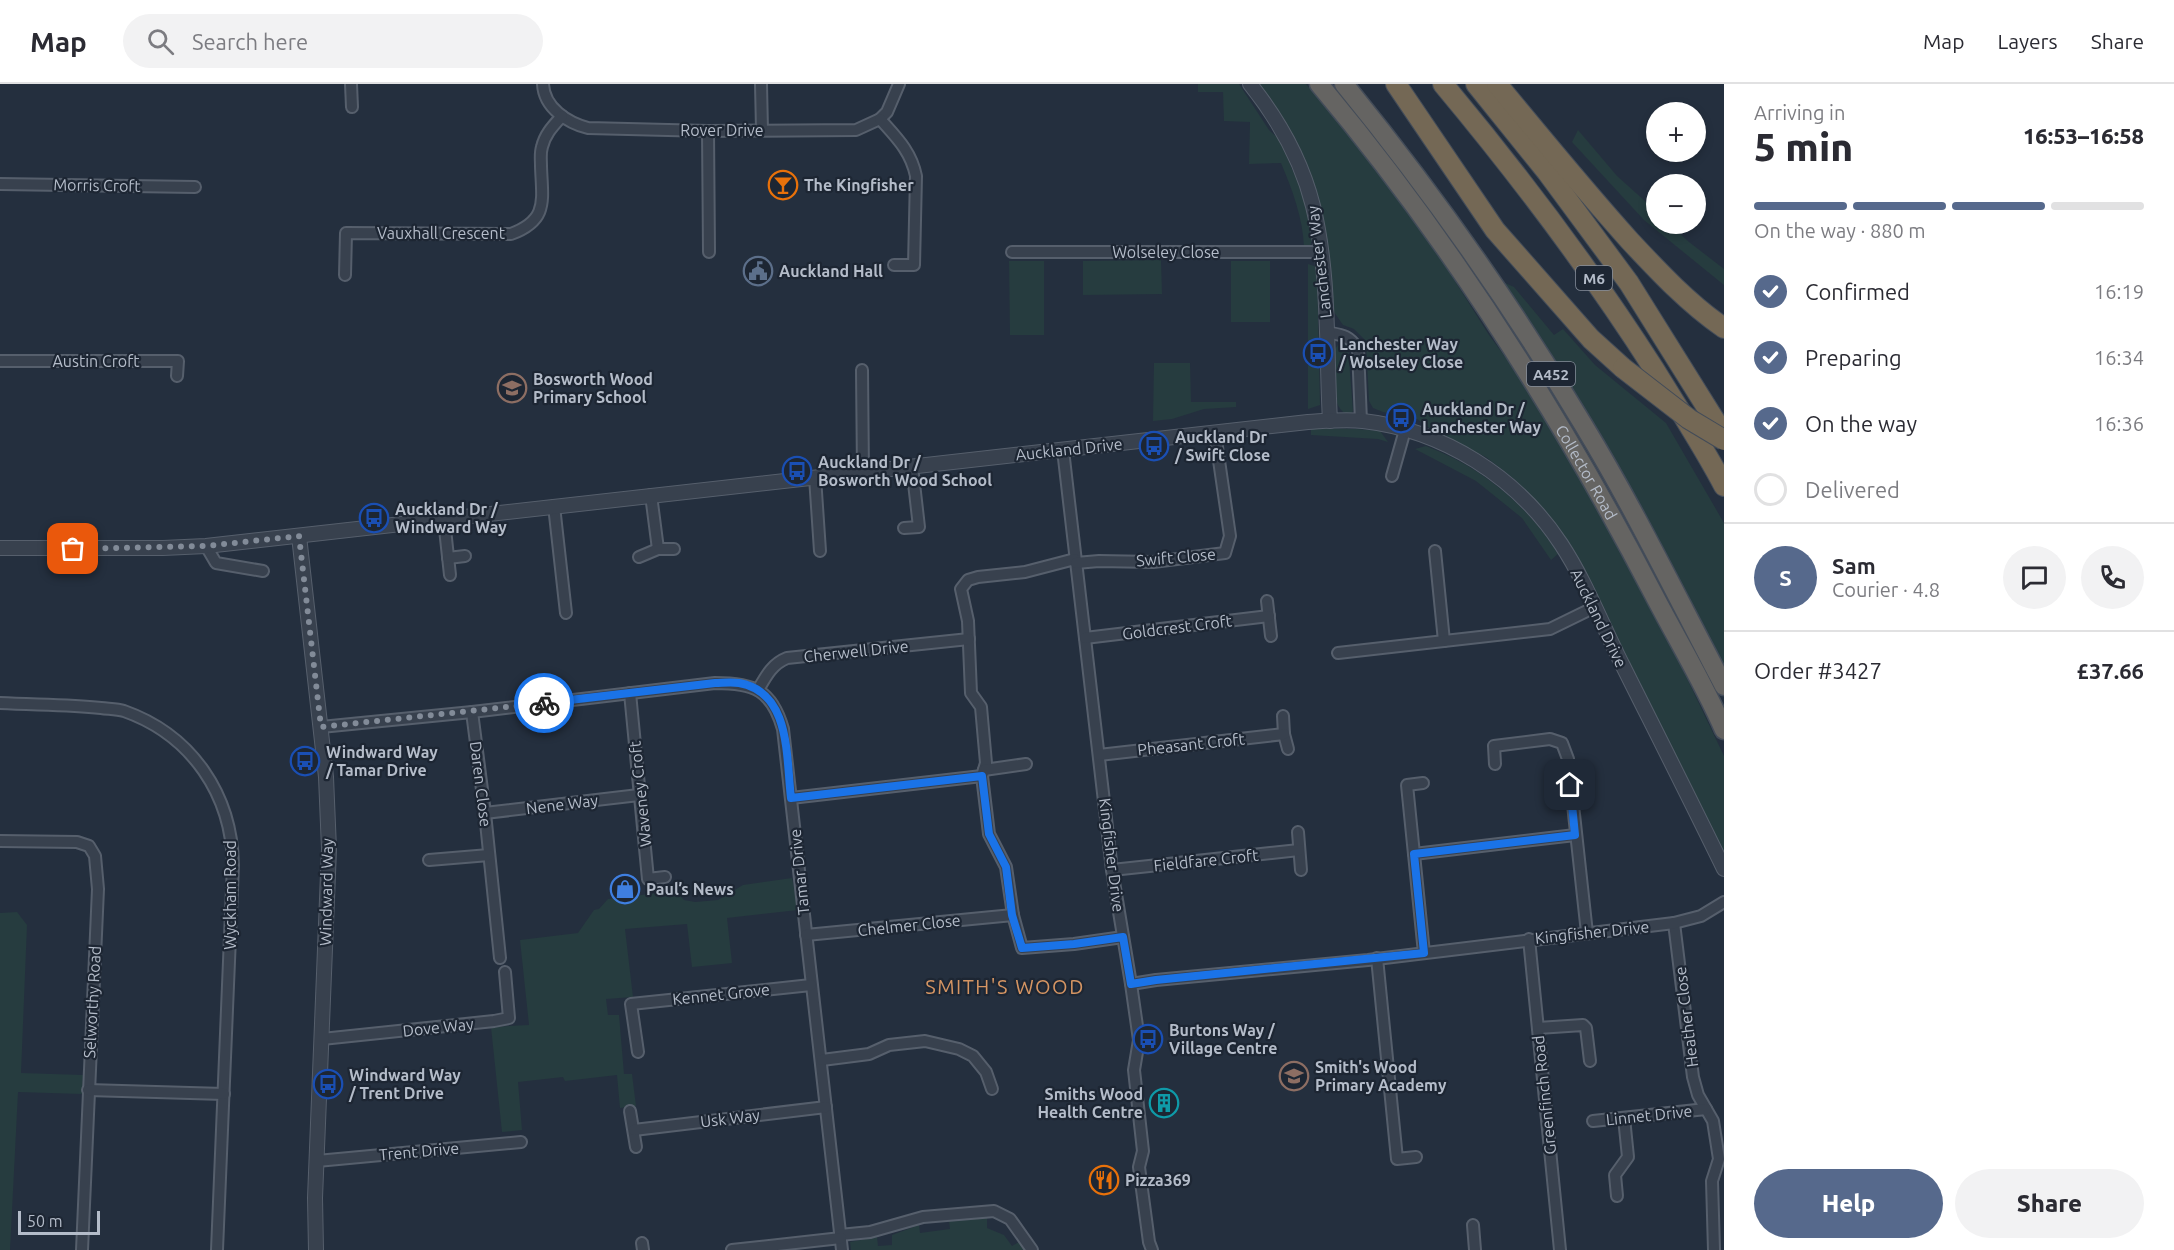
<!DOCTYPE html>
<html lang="en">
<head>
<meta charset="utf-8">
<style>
  body { margin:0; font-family:Ubuntu,sans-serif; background:#f2f2f3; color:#2b2b33; height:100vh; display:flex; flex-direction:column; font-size:22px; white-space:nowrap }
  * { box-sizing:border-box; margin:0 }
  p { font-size:20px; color:#7c7c81 }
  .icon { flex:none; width:33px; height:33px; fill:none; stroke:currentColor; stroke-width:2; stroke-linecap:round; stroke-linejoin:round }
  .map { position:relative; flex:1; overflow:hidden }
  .details { display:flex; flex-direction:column; background:#fff; width:450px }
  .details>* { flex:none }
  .buttons { position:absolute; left:1646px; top:18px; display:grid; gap:12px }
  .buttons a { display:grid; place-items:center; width:60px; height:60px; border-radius:50%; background:#fff; box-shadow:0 3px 9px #0003; font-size:30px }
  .scale { position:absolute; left:18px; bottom:15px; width:82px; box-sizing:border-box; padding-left:6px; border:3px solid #b4bcc9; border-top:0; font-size:16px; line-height:21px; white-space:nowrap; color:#b4bcc9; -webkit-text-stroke:4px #1d2633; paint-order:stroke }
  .pin { position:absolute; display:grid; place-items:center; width:51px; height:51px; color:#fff; margin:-26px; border-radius:12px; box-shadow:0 3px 9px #0006 }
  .courier { position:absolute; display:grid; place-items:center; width:60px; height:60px; margin:-30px; border:4px solid #1a73e8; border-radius:50%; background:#fff; color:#222; box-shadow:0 2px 8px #0007 }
  .head em { font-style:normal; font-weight:800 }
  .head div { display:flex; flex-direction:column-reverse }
  .head { display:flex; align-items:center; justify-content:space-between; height:102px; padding:0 30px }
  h1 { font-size:39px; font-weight:800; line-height:45px }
  .bar { display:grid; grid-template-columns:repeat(4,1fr); gap:9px 6px; align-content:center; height:72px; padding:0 30px }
  .bar i { height:8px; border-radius:4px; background:#e1e1e2 }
  .bar .current { background:#56698c }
  .bar p { grid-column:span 4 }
  .line { display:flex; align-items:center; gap:15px; padding:0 30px; border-top:2px solid #e1e1e2 }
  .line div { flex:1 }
  .round { display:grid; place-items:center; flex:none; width:63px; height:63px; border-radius:32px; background:#f2f2f3 }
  ol { padding:0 30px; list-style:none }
  li { display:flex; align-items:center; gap:18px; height:66px }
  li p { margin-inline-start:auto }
  li .icon { padding:6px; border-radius:50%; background:#56698c; color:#fff; stroke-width:4 }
  li:last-child { color:#7c7c81 }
  li i { width:33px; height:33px; border:3px solid #e1e1e2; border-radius:50% }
  .button { display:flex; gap:12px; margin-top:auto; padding:12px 30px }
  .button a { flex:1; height:69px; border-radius:36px; background:#56698c; color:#fff; font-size:24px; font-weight:800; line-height:69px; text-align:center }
  .button a+a { background:#f2f2f3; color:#2b2b33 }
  header { display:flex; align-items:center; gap:36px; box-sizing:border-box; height:84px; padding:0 30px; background:#fff; border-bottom:2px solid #e1e1e2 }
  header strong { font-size:28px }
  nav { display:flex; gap:33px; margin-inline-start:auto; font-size:21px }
  .search { width:420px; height:54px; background:#f2f2f3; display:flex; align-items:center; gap:15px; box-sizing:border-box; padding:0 21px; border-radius:33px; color:#7c7c81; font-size:22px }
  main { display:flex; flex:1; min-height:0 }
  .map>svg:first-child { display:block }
  .green { fill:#263c3f }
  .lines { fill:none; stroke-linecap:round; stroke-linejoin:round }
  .minor-casing { stroke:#565f6c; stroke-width:14 }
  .tertiary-casing { stroke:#565f6c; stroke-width:16 }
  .trunk-casing { stroke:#434c59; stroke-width:21 }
  .motorway-casing { stroke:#434c59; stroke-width:22 }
  .minor { stroke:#38414e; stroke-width:10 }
  .tertiary { stroke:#38414e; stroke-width:14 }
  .trunk { stroke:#656462; stroke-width:18 }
  .motorway { stroke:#746855; stroke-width:20 }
  .motorway-bridge-casing { stroke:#434c59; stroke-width:22; stroke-linecap:butt }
  .motorway-bridge { stroke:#746855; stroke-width:20 }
  .done { stroke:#828b98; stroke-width:6; stroke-dasharray:0 10.8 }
  .route { stroke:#1a73e8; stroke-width:8 }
  .labels { text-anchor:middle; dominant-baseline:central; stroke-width:4.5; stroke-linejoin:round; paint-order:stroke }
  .shield { fill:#1d2633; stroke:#878f9c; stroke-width:1.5 }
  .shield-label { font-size:15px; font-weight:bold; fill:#b4bcc9 }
  .street-label { font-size:16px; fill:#b4bcc9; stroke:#1d2633 }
  .poi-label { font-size:16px; font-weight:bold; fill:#b4bcc9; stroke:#1d2633; text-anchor:start }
  .quarter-label { font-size:20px; letter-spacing:1.5px; fill:#d59563; stroke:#1d2633 }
</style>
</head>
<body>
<header>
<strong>Map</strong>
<div class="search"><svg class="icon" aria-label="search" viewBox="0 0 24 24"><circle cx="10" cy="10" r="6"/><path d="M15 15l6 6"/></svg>Search here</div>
<nav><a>Map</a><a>Layers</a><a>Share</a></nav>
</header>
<main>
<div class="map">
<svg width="1724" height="1166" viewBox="0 0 1724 1166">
  <rect width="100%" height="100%" fill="#242f3e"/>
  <g class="green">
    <path d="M1198,0H1239L1269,46L1279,55L1305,115L1312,155L1310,163H1304C1303,134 1292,105 1281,79L1249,80L1250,38L1224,37L1223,8H1198Z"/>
    <polygon points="1256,0 1306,0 1376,84 1424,148 1489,251 1517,289 1596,420 1663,544 1724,672 1724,769 1652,628 1576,470 1535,416 1514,395 1486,373 1441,352 1417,335 1383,328 1373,324 1369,317 1366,257 1354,245 1343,241 1334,228 1325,144 1317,112"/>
    <polygon points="1578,46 1617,92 1656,127 1656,140 1669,140 1689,158 1724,185 1724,201 1644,136 1572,58"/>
    <polygon points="1161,176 1162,210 1083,211 1083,177"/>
    <polygon points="1009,177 1044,177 1044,251 1010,251"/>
    <rect x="1231" y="177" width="39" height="61"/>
    <polygon points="1308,180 1317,183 1320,321 1308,325"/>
    <polygon points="1505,199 1514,203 1554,251 1563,245 1595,281 1666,339 1724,439 1724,589 1638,417 1567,294"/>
    <path d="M1344,260L1348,263L1353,327L1350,331C1328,327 1334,283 1334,266L1338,261Z"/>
    <polygon points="1154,279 1190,279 1191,318 1236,318 1236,323 1204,325 1172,335 1153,337"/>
    <polygon points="1311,344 1357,345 1380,347 1388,358 1378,355 1311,351"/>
    <path d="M1426,362C1481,383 1527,420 1558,470L1551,476L1522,434L1476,397L1415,365Z"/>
    <polygon points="792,794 798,826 727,834 732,879 692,883 687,840 625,845 633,913 606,915 608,931 619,931 624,990 632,990 636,1022 620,1024 617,991 565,997 563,993 518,998 522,1046 502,1048 491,943 529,941 520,856 578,849 594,826 599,825 608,815 675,807 684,816 695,818 718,816 743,801"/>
    <polygon points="17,828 27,841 21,989 83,991 82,1010 18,1008 10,1166 0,1166 0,829"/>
    <polygon points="987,1132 987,1144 1004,1151 1012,1162 1019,1158 1025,1166 851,1166 850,1158 877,1153 878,1162 892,1161 892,1151 919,1141 920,1149 950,1145 949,1137"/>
  </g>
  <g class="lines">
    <g class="minor-casing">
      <g id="minor">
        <polyline points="351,0 352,23"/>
        <path d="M543,0C544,24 568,39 588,44L708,47L856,46L880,35L887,28L899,0"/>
        <polyline points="761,0 762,46"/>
        <path d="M880,35C896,53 911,67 916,92L914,181H894"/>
        <polyline points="708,47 709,168"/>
        <polyline points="0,100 195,103"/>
        <polyline points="1012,168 1320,168"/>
        <path d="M345,191L346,149L511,150C549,136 542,116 541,82C541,75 540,69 542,63C545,50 553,42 562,32"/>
        <path d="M1326,248C1342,251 1349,251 1358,265L1361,337"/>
        <polyline points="0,277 178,277 177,292"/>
        <polyline points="862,286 863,389"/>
        <polyline points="1063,366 1112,786 1131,900 1139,956 1134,986 1143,1067 1139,1083 1149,1158 1152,1166"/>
        <polyline points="1392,392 1405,346"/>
        <polyline points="815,393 820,467"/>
        <polyline points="651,411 658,465"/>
        <polyline points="554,422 566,529"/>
        <polyline points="444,436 450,491"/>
        <polyline points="904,444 919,443 912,382"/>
        <polyline points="206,462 216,479 263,487"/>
        <polyline points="1435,467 1444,557"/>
        <polyline points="639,473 658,465 674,465"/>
        <polyline points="448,474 465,472"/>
        <polyline points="1075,475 1025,488 978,493 968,496 961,505 968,537 971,609 981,623 986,679 982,692 989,750 1006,783 1013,831 1022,864 1074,860 1123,853"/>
        <polyline points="1076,479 1099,477 1153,478 1225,469 1230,452 1215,349"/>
        <polyline points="1267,517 1271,552"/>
        <polyline points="1085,554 1269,532"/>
        <polyline points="1338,569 1550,545 1595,523"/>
        <path d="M758,606C766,592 772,580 787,574L969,555"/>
        <polyline points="630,609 648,795 665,793"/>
        <path d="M0,619C34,621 68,620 101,624C108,625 117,625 124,627C192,651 232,711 233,781L217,1166"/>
        <polyline points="472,628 485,729 500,874"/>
        <polyline points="1283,632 1284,650 1288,665"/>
        <path d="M321,643L472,628L715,599C754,599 772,606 783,645L842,1166"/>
        <polyline points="1099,671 1284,650"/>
        <polyline points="1495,680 1494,662 1550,655 1562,659 1568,675 1587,849"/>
        <polyline points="984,686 1026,680"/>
        <polyline points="1423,699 1407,701 1424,869"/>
        <polyline points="791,714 982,692"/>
        <polyline points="485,729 639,711"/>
        <polyline points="1298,748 1301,786"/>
        <polyline points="0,757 77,758 89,762 95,772 98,805 82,1166"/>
        <polyline points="1414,770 1575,751"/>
        <polyline points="429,776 489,771"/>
        <polyline points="1112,786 1299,766"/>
        <polyline points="1674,839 1693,993 1698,1011 1713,1037 1719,1075 1712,1097 1714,1166"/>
        <polyline points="806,851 1013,831"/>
        <polyline points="1529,855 1560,1166"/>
        <polyline points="1377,874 1397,1075 1416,1073"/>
        <polyline points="1131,900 1156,896 1368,876 1674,839 1701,832 1724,818"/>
        <polyline points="1538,944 1583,941 1586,944 1590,977"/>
        <polyline points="322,955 494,937 509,934 505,888"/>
        <polyline points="638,968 631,920 811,901"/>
        <polyline points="822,976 869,970 889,961 925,957 959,965 973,972 986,988 992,1005"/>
        <polyline points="88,1006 224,1010"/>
        <polyline points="630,1027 636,1063"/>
        <polyline points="1593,1037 1706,1025"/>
        <polyline points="634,1046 826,1023"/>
        <polyline points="317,1077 521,1058"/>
        <polyline points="1617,1112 1615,1091 1628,1073 1624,1034"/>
        <polyline points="1473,1141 1475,1166"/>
        <polyline points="840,1151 870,1148 923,1133 994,1127 1010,1135 1032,1166"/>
        <polyline points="642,1159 643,1166"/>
        <polyline points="732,1166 841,1154"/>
      </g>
    </g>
    <g class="tertiary-casing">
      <g id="tertiary">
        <path d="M1250,0C1278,35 1302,78 1313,122C1330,191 1326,266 1330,337"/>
        <polyline points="299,452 326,693 329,765 315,1114 316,1166"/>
        <path d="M0,464H163L206,462L1308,338C1326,337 1345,335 1363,337C1443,346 1517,393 1561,460C1586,498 1602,541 1623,582C1657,650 1691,717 1724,785"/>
      </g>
    </g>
    <g class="trunk-casing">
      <g id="trunk">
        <path id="s1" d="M1319,0C1450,156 1561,332 1655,513C1678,557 1704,600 1724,646"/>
        <path d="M1344,0C1432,108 1513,223 1584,342C1635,426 1678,515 1724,602"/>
      </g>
    </g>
    <g class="motorway-casing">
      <g id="motorway">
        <polyline points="1396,0 1495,146 1591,255 1623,284"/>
        <path d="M1443,0C1519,91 1590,185 1654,285C1678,324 1703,362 1724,402"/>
        <polyline points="1476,0 1547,88 1629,199 1724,351"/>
        <path d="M1497,0C1541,53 1584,106 1630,157C1659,188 1689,220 1724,244"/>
      </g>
    </g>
    <use href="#minor" class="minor"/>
    <use href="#tertiary" class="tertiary"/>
    <use href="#trunk" class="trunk"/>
    <use href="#motorway" class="motorway"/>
    <g class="motorway-bridge-casing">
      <polyline id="motorway-bridge" points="1623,284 1689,335 1724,356"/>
    </g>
    <use href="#motorway-bridge" class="motorway-bridge"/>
  </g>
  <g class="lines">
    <polyline class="done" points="73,465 206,462 299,452 321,643 544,619"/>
    <path class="route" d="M544,619L715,599C722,599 731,598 739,599C791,608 786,673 791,714L982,692L989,750L1006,783L1012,831L1022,864L1074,860L1123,853L1131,900L1156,896L1424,869L1414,770L1575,751L1570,701"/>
  </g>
  <defs>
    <g id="bar-ring" transform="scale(1.5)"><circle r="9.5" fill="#1d2633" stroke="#e8710a" stroke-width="1.5"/><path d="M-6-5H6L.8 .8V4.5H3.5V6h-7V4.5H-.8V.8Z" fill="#e8710a"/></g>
    <g id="civic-ring" transform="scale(1.5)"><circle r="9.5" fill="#1d2633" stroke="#5c6f8a" stroke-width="1.5"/><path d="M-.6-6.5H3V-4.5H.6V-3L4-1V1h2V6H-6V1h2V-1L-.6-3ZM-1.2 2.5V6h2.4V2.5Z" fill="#5c6f8a"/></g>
    <g id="bus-ring" transform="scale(1.5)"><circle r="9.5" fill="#1d2633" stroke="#1a4fb4" stroke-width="1.5"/><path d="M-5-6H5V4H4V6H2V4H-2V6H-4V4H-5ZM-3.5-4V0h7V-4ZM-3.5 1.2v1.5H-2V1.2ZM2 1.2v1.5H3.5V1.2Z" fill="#1a4fb4"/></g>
    <g id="school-ring" transform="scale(1.5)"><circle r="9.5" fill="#1d2633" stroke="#8d6e63" stroke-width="1.5"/><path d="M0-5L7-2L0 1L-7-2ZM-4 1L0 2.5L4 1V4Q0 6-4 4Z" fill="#8d6e63"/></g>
    <g id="shop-ring" transform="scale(1.5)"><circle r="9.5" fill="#1d2633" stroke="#3f7fe0" stroke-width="1.5"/><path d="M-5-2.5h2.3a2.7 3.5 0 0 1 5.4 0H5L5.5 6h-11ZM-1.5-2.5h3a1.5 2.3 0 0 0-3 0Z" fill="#3f7fe0"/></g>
    <g id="building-ring" transform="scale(1.5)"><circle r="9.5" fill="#1d2633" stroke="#0f9aa8" stroke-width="1.5"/><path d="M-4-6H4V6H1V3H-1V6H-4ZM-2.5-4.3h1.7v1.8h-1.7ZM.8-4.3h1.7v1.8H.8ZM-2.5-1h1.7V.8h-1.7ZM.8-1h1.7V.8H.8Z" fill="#0f9aa8"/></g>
    <g id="restaurant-ring" transform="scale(1.5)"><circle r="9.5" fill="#1d2633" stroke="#e8710a" stroke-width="1.5"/><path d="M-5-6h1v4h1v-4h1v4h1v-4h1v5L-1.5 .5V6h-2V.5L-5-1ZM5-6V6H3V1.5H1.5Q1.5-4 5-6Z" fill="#e8710a"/></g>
  </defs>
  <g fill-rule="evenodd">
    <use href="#bar-ring" x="783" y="101"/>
    <use href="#civic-ring" x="758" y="187"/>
    <use href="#bus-ring" x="1318" y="269"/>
    <use href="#school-ring" x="512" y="304"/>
    <use href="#bus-ring" x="1401" y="334"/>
    <use href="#bus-ring" x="1154" y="362"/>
    <use href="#bus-ring" x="797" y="387"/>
    <use href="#bus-ring" x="374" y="434"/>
    <use href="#bus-ring" x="305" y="677"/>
    <use href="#shop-ring" x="625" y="805"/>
    <use href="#bus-ring" x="1148" y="955"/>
    <use href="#school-ring" x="1294" y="992"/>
    <use href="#bus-ring" x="328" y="1000"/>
    <use href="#building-ring" x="1164" y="1019"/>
    <use href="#restaurant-ring" x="1104" y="1096"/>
  </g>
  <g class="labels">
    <g class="shield">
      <rect x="1576" y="182" width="36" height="24" rx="4.5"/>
      <rect x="1527" y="278" width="48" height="24" rx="4.5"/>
    </g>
    <g class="shield-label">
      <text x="1594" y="194">M6</text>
      <text x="1551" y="290">A452</text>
    </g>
    <g class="street-label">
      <text x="722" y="46">Rover Drive</text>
      <text transform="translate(97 101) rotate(1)">Morris Croft</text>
      <text x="441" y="149">Vauxhall Crescent</text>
      <text x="1166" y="168">Wolseley Close</text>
      <text transform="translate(1319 178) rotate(-97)">Lanchester Way</text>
      <text x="96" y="277">Austin Croft</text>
      <text transform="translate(1069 365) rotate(-6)">Auckland Drive</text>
      <text stroke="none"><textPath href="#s1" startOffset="472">Collector Road</textPath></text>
      <text transform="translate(1176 473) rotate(-5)">Swift Close</text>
      <text transform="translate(1599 534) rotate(64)">Auckland Drive</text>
      <text transform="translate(1177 543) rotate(-7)">Goldcrest Croft</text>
      <text transform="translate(856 567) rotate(-6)">Cherwell Drive</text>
      <text transform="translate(1191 660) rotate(-6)">Pheasant Croft</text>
      <text transform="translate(481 700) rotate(83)">Daren Close</text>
      <text transform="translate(640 710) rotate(-96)">Waveney Croft</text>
      <text transform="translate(562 720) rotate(-7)">Nene Way</text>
      <text transform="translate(1112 771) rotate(83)">Kingfisher Drive</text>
      <text transform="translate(1206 776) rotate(-6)">Fieldfare Croft</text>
      <text transform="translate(799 788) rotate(-96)">Tamar Drive</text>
      <text transform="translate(326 808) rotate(-89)">Windward Way</text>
      <text transform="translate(230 811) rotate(-90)">Wyckham Road</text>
      <text transform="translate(909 841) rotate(-6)">Chelmer Close</text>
      <text transform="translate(1592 848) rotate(-6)">Kingfisher Drive</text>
      <text transform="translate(721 910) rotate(-6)">Kennet Grove</text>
      <text transform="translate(92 918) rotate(-87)">Selworthy Road</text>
      <text transform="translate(1686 933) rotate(-97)">Heather Close</text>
      <text transform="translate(438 943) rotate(-6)">Dove Way</text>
      <text transform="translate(1544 1011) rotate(-96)">Greenfinch Road</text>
      <text transform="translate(1649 1031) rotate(-6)">Linnet Drive</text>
      <text transform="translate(730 1034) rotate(-7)">Usk Way</text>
      <text transform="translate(419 1067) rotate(-5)">Trent Drive</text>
    </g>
    <g class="poi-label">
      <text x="804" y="101">The Kingfisher</text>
      <text x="779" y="187">Auckland Hall</text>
      <text x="1339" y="260">Lanchester Way<tspan x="1339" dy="18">/ Wolseley Close</tspan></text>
      <text x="533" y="295">Bosworth Wood<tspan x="533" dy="18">Primary School</tspan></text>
      <text x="1422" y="325">Auckland Dr /<tspan x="1422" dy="18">Lanchester Way</tspan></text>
      <text x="1175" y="353">Auckland Dr<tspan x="1175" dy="18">/ Swift Close</tspan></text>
      <text x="818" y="378">Auckland Dr /<tspan x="818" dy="18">Bosworth Wood School</tspan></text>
      <text x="395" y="425">Auckland Dr /<tspan x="395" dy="18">Windward Way</tspan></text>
      <text x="326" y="668">Windward Way<tspan x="326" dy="18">/ Tamar Drive</tspan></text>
      <text x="646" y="805">Paul’s News</text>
      <text x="1169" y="946">Burtons Way /<tspan x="1169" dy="18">Village Centre</tspan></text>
      <text x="1315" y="983">Smith's Wood<tspan x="1315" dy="18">Primary Academy</tspan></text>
      <text x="349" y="991">Windward Way<tspan x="349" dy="18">/ Trent Drive</tspan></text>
      <text x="1143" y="1010" text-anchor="end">Smiths Wood<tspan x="1143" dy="18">Health Centre</tspan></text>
      <text x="1125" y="1096">Pizza369</text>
    </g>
    <g class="quarter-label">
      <text x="1005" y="902">SMITH'S WOOD</text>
    </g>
  </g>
</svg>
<div class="buttons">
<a>+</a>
<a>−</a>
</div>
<div class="scale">50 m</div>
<div class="pin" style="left:73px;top:465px;background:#ea580c"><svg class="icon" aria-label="bag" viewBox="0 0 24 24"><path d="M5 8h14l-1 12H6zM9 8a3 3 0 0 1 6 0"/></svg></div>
<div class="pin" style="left:1570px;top:701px;background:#1f2937"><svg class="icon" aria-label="home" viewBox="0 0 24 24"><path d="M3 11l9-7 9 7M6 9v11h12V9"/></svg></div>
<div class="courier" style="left:544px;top:619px"><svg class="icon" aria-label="bike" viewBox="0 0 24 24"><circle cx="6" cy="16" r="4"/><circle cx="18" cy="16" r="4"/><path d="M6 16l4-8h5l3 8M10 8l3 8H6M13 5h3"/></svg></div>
</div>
<section class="details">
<div class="head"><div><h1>5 min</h1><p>Arriving in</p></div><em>16:53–16:58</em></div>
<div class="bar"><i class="current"></i><i class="current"></i><i class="current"></i><i></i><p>On the way · 880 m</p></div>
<ol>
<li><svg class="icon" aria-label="check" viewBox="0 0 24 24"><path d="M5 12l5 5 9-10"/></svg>Confirmed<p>16:19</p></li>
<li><svg class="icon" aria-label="check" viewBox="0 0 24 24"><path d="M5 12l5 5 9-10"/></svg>Preparing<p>16:34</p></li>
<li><svg class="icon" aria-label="check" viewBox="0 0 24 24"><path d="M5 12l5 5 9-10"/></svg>On the way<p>16:36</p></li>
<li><i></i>Delivered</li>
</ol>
<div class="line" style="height:108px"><b class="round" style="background:#56698c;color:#fff">S</b><div><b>Sam</b><p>Courier · 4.8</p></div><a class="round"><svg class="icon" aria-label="chat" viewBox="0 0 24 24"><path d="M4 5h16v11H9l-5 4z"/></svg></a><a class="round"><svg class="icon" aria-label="phone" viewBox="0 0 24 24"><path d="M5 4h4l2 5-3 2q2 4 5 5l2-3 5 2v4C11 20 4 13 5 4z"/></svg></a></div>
<div class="line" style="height:78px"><div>Order #3427</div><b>£37.66</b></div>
<div class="button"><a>Help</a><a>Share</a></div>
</section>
</main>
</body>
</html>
